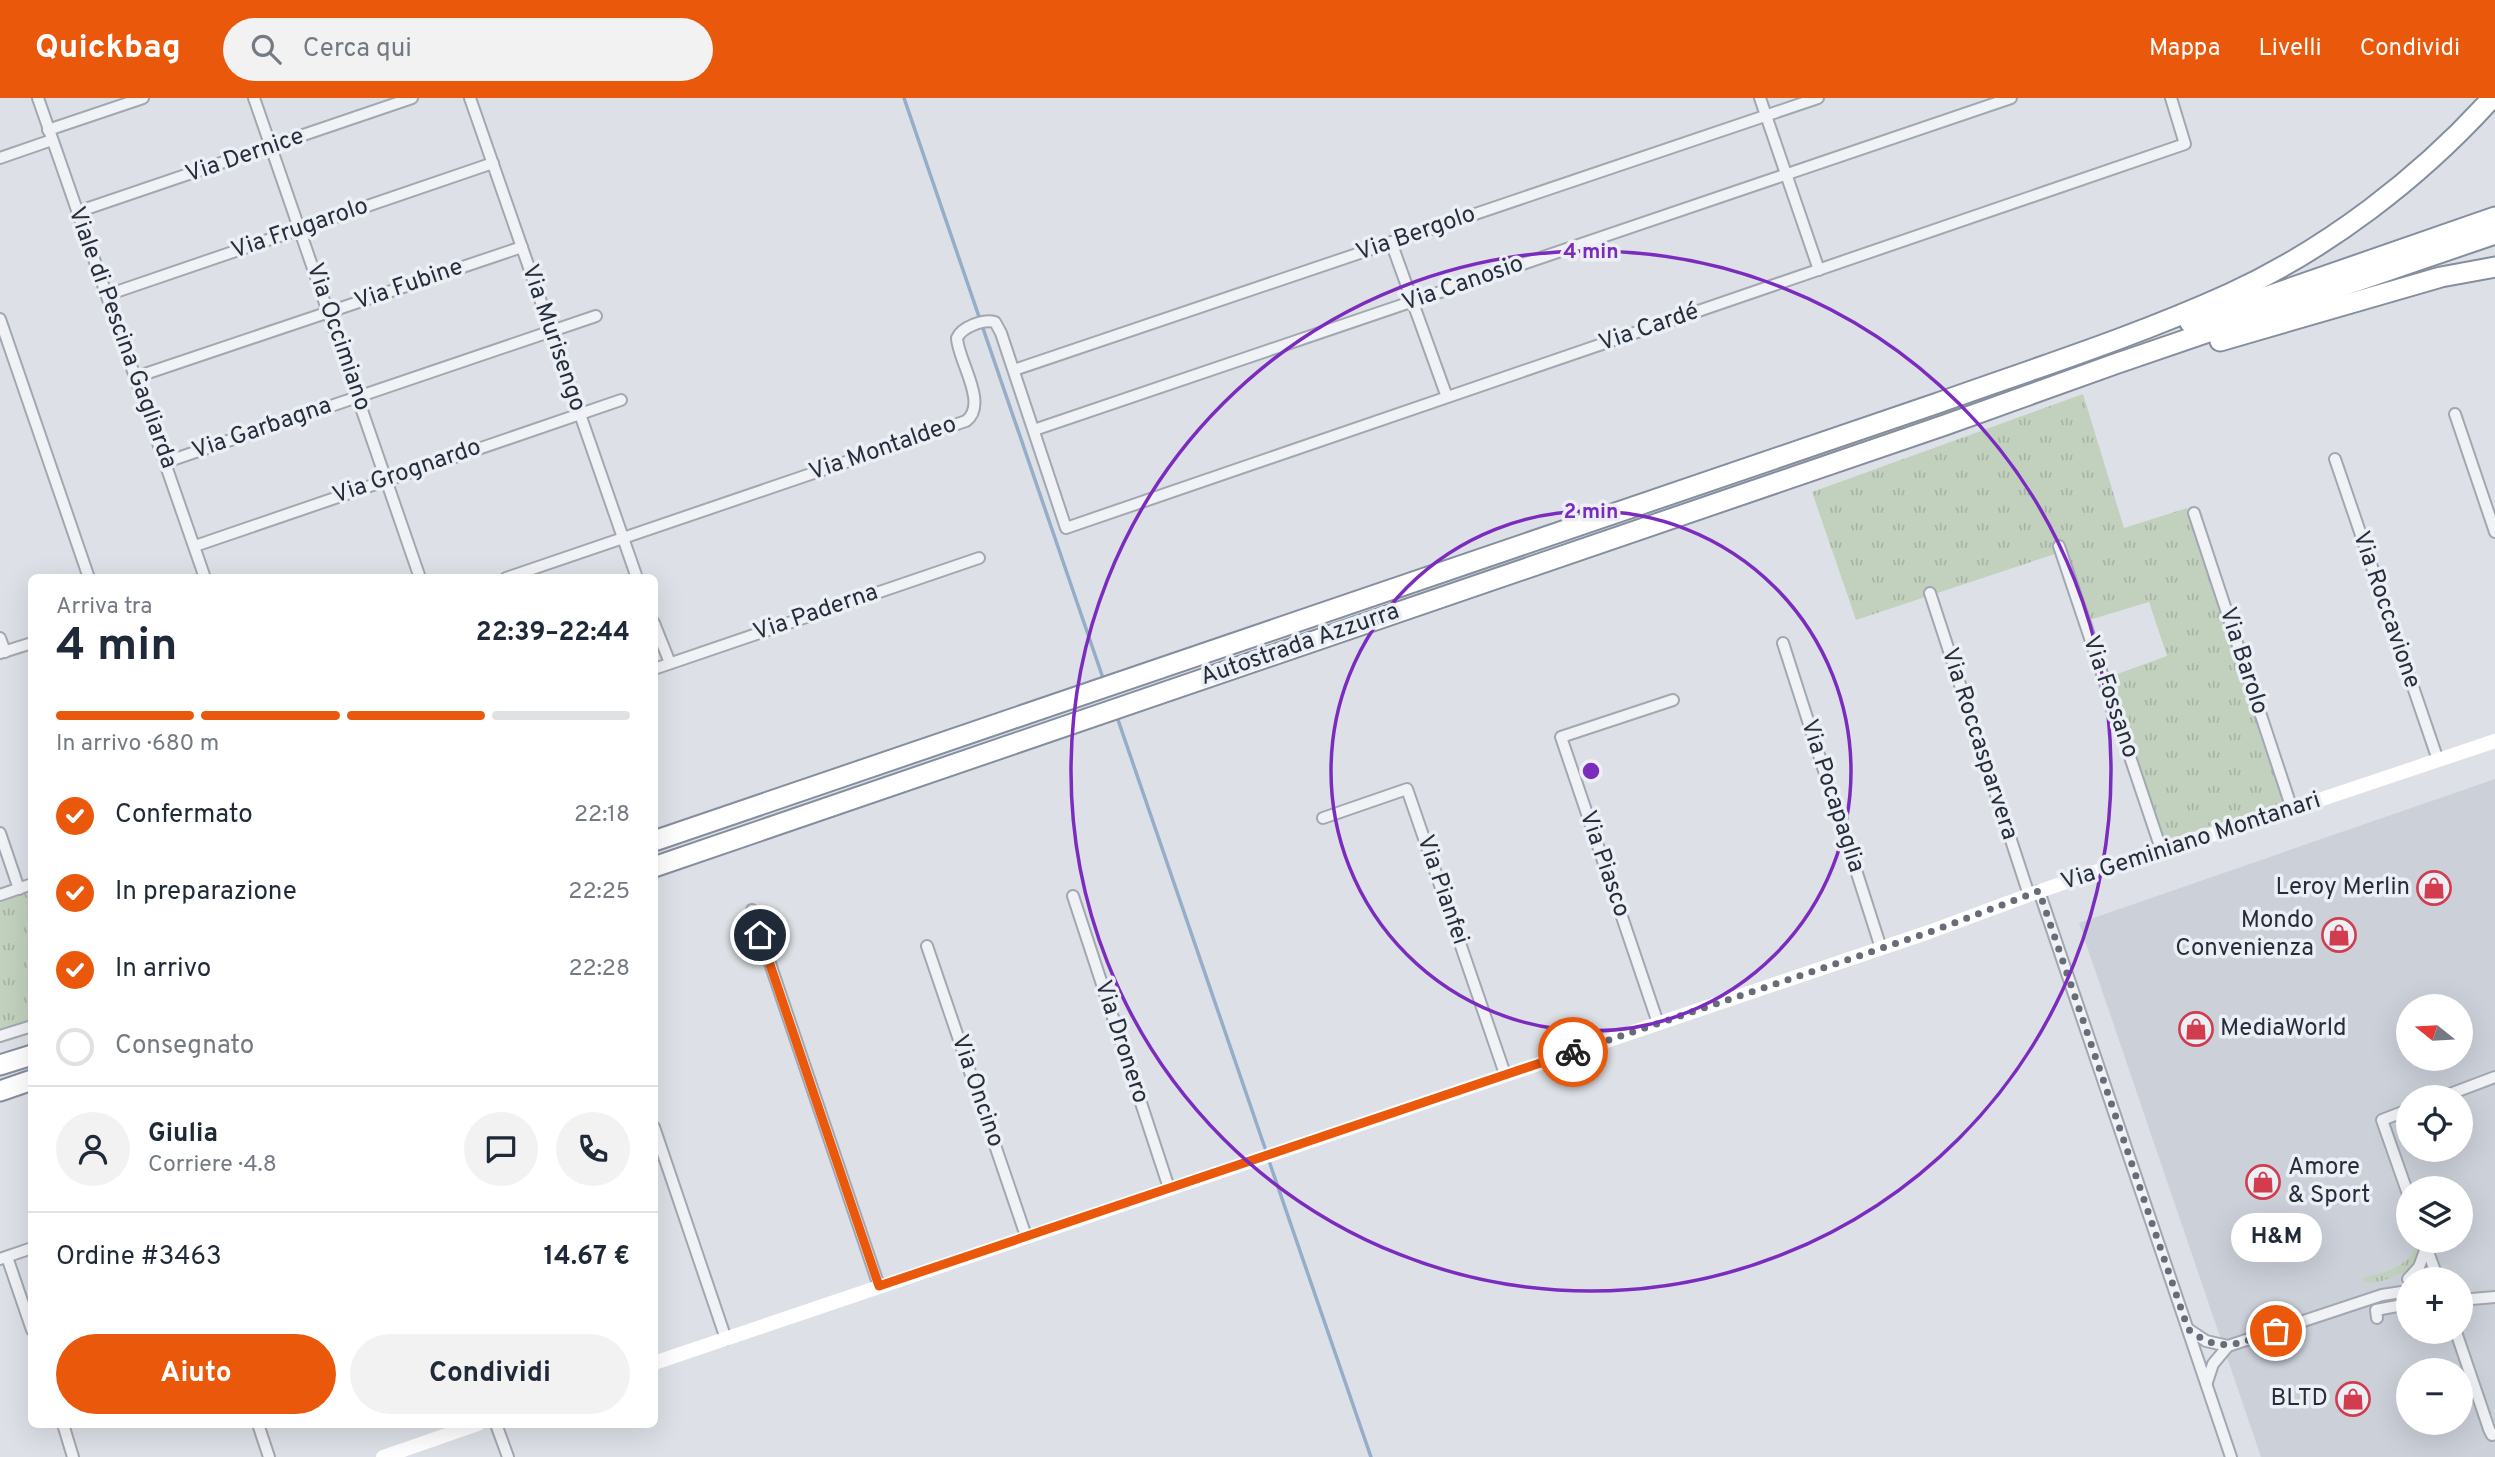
<!DOCTYPE html>
<html lang="it">
<head>
<meta charset="utf-8">
<style>
  body { margin:0; font-family:Overpass,sans-serif; background:#f2f2f3; color:#1f2937; height:100vh; display:flex; flex-direction:column; font-size:26px; white-space:nowrap }
  * { box-sizing:border-box; margin:0 }
  p { font-size:23px; color:#747a83 }
  .icon { flex:none; width:38px; height:38px; fill:none; stroke:currentColor; stroke-width:2; stroke-linecap:round; stroke-linejoin:round }
  .map { position:relative; flex:1; overflow:hidden }
  .sheet { position:absolute; left:28px; top:476px; width:630px; height:854px; display:flex; flex-direction:column; background:#fff; border-radius:10px; box-shadow:0 7px 28px #0002 }
  .sheet>* { flex:none }
  .needle { width:46px; rotate:288deg }
  .controls { position:absolute; left:2396px; top:896px; display:grid; gap:14px }
  .controls a { display:grid; place-items:center; width:77px; height:77px; border-radius:50%; background:#fff; box-shadow:0 7px 28px #0002; font-size:35px }
  .pin { position:absolute; display:grid; place-items:center; width:60px; height:60px; color:#fff; margin:-30px; border:4px solid #fff; border-radius:50%; box-shadow:0 2px 7px #0007 }
  .courier { position:absolute; display:grid; place-items:center; width:70px; height:70px; margin:-35px; border:5px solid #ea580c; border-radius:50%; background:#fff; color:#222; box-shadow:0 2px 9px #0007 }
  .bubble { position:absolute; height:49px; border-radius:24px; background:#fff; box-shadow:0 7px 28px #0002; font-size:23px; font-weight:700; line-height:49px; text-align:center }
  .head em { font-style:normal; font-weight:700 }
  .head div { display:flex; flex-direction:column-reverse }
  .head { display:flex; align-items:center; justify-content:space-between; height:119px; padding:0 28px }
  h1 { font-size:46px; font-weight:700; line-height:52px }
  .bar { display:grid; grid-template-columns:repeat(4,1fr); gap:10px 7px; align-content:center; height:84px; padding:0 28px }
  .bar i { height:9px; border-radius:5px; background:#e0e1e3 }
  .bar .active { background:#ea580c }
  .bar p { grid-column:span 4 }
  .line { display:flex; align-items:center; gap:18px; padding:0 28px; border-top:2px solid #e0e1e3 }
  .line div { flex:1 }
  .round { display:grid; place-items:center; flex:none; width:74px; height:74px; border-radius:37px; background:#f2f2f3 }
  ol { padding:0 28px; list-style:none }
  li { display:flex; align-items:center; gap:21px; height:77px }
  li p { margin-inline-start:auto }
  li .icon { padding:7px; border-radius:50%; background:#ea580c; color:#fff; stroke-width:4 }
  li:last-child { color:#747a83 }
  li i { width:38px; height:38px; border:4px solid #e0e1e3; border-radius:50% }
  .action { display:flex; gap:14px; margin-top:auto; padding:14px 28px }
  .action a { flex:1; height:80px; border-radius:42px; background:#ea580c; color:#fff; font-size:28px; font-weight:700; line-height:80px; text-align:center }
  .action a+a { background:#f2f2f3; color:#1f2937 }
  header { display:flex; align-items:center; gap:42px; box-sizing:border-box; height:98px; padding:0 35px; background:#ea580c; color:#fff }
  header strong { font-size:33px }
  nav { display:flex; gap:38px; margin-inline-start:auto; font-size:24px }
  .search { width:490px; height:63px; background:#f2f2f3; display:flex; align-items:center; gap:18px; box-sizing:border-box; padding:0 24px; border-radius:38px; color:#747a83; font-size:26px }
  .map>svg:first-child { display:block }
  .built { fill:#cbd0d9; fill-rule:evenodd }
  .grass { fill:url(#grass-tufts) }
  .lines { fill:none; stroke-linecap:round; stroke-linejoin:round }
  .stream { stroke:#96adc9; stroke-width:3.5 }
  .street-casing { stroke:#a2a8b1; stroke-width:14 }
  .highway-casing { stroke:#848e9e; stroke-width:23 }
  .street { stroke:#f0f2f6; stroke-width:10 }
  .secondary { stroke:#fff; stroke-width:14 }
  .highway { stroke:#fff; stroke-width:19 }
  .done { stroke:#666d79; stroke-width:7; stroke-dasharray:0 12.6 }
  .route { stroke:#ea580c; stroke-width:9 }
  .ring { fill:none; stroke:#7b2cbf; stroke-width:3.5 }
  .labels { text-anchor:middle; dominant-baseline:central; stroke-width:7; stroke-linejoin:round; paint-order:stroke }
  .street-label { font-size:24px; fill:#262e3e; stroke:#ecf0f5 }
  .poi-label { font-size:24px; fill:#262e3e; stroke:#ecf0f5; text-anchor:end }
  .centre { fill:#7b2cbf; stroke:#ecf0f5; stroke-width:3.5 }
  .ring-label { font-size:21px; text-anchor:middle; font-weight:bold; fill:#7b2cbf; stroke:#ecf0f5; stroke-width:7; stroke-linejoin:round; paint-order:stroke }
</style>
</head>
<body>
<header>
<strong>Quickbag</strong>
<div class="search"><svg class="icon" aria-label="search" viewBox="0 0 24 24"><circle cx="10" cy="10" r="6"/><path d="M15 15l6 6"/></svg>Cerca qui</div>
<nav><a>Mappa</a><a>Livelli</a><a>Condividi</a></nav>
</header>
<div class="map">
<svg width="2495" height="1359" viewBox="0 0 2495 1359">
  <defs>
    <pattern id="grass-tufts" width="24" height="20" patternUnits="userSpaceOnUse" patternTransform="scale(1.75)"><rect width="24" height="20" fill="#c2d1be"/><path d="M3 7l-1-3M5 7V3M7 7l1-3M15 17l-1-3M17 17v-4M19 17l1-3" fill="none" stroke="#a7b4a4"/></pattern>
  </defs>
  <rect width="100%" height="100%" fill="#dde1e7"/>
  <path class="built" d="M2495,681V1359H2261L2079,825ZM2408,908H2460V961H2408ZM2408,999H2460V1052H2408ZM2408,1090H2460V1143H2408ZM2408,1181H2460V1234H2408ZM2408,1272H2460V1325H2408Z"/>
  <g class="grass">
    <polygon points="2083,296 2124,430 2187,410 2286,704 2164,743 2109,579 2167,558 2149,504 2089,522 2064,453 1856,522 1812,394"/>
    <polygon points="31,792 31,922 0,932 0,803"/>
    <path d="M2415,1149H2420L2421,1155L2412,1171L2382,1183L2365,1185L2363,1180C2383,1174 2407,1171 2415,1149Z"/>
  </g>
  <g class="lines">
    <g class="stream">
      <polyline points="904,0 1104,583"/>
      <polyline points="1116,616 1266,1053"/>
      <polyline points="1268,1060 1371,1359"/>
    </g>
    <g class="street-casing">
      <g id="street">
        <polyline points="38,0 205,480"/>
        <polyline points="254,0 420,480"/>
        <polyline points="470,0 637,480"/>
        <polyline points="1760,0 1819,172"/>
        <polyline points="48,32 143,0"/>
        <polyline points="0,60 52,42"/>
        <polyline points="77,114 412,0"/>
        <polyline points="1391,144 1447,299"/>
        <polyline points="107,197 493,65"/>
        <polyline points="0,221 89,480"/>
        <polyline points="1014,272 1818,0"/>
        <polyline points="136,279 522,149"/>
        <polyline points="2455,316 2495,434"/>
        <polyline points="1034,332 2011,0"/>
        <polyline points="2335,361 2438,662"/>
        <polyline points="166,364 596,218"/>
        <polyline points="2194,415 2292,711"/>
        <polyline points="195,448 621,302"/>
        <polyline points="2059,448 2161,751"/>
        <path d="M506,480L966,323C989,306 958,263 957,240C962,229 983,221 995,224L1001,235L1066,430L2185,46L2171,0"/>
        <polyline points="1930,495 2029,797"/>
        <polyline points="654,525 670,565"/>
        <polyline points="0,540 5,554"/>
        <polyline points="1783,545 1881,850"/>
        <polyline points="0,555 32,545"/>
        <polyline points="654,571 979,460"/>
        <polyline points="1323,720 1407,691 1505,976"/>
        <polyline points="0,735 19,791"/>
        <polyline points="2039,793 2231,1359"/>
        <polyline points="0,797 32,786"/>
        <polyline points="1073,798 1169,1090"/>
        <polyline points="752,812 879,1188"/>
        <polyline points="927,848 1026,1138"/>
        <polyline points="1658,925 1561,639 1673,602"/>
        <polyline points="0,938 32,928"/>
        <polyline points="2442,999 2495,979"/>
        <polyline points="2408,1012 2382,1022 2408,1096"/>
        <polyline points="654,1029 726,1241"/>
        <polyline points="2424,1143 2438,1181"/>
        <polyline points="7,1159 32,1232"/>
        <polyline points="0,1161 32,1150"/>
        <polyline points="2408,1181 2419,1169 2426,1150"/>
        <polyline points="2460,1202 2495,1199"/>
        <polyline points="2377,1220 2376,1212 2408,1206"/>
        <polyline points="2188,1231 2206,1243 2228,1248 2382,1197 2408,1193"/>
        <polyline points="2456,1234 2489,1331 2492,1337 2495,1336"/>
        <polyline points="2207,1284 2213,1266 2228,1248"/>
        <polyline points="63,1326 73,1359"/>
        <polyline points="258,1326 269,1359"/>
        <polyline points="496,1326 508,1359"/>
      </g>
    </g>
    <g class="highway-casing">
      <g id="highway">
        <polyline points="2190,225 2495,119"/>
        <polyline points="2220,243 2441,179 2495,169"/>
        <path d="M654,743L1935,306C2033,271 2134,239 2229,196C2327,151 2420,80 2492,0"/>
        <polyline points="654,769 1945,327 2115,266 2495,136"/>
        <polyline points="0,967 32,957"/>
        <polyline points="0,993 32,982"/>
      </g>
    </g>
    <use href="#street" class="street"/>
    <g class="secondary">
      <polyline points="654,1265 1929,834 2029,797 2161,751 2236,730 2495,643"/>
      <polyline points="383,1359 478,1326"/>
    </g>
    <use href="#highway" class="highway"/>
  </g>
  <g class="lines">
    <path class="done" d="M1573,954L1930,834L2039,793L2188,1231C2221,1258 2240,1244 2276,1233"/>
    <polyline class="route" points="760,837 879,1188 1573,954"/>
  </g>
  <g class="ring">
    <circle cx="1591" cy="673" r="260"/>
    <circle cx="1591" cy="673" r="520"/>
  </g>
  <defs>
    <g id="shop-ring" transform="scale(1.75)"><circle r="9.5" fill="#ecf0f5" stroke="#d13d4f" stroke-width="1.5"/><path d="M-5-2.5h2.3a2.7 3.5 0 0 1 5.4 0H5L5.5 6h-11ZM-1.5-2.5h3a1.5 2.3 0 0 0-3 0Z" fill="#d13d4f"/></g>
  </defs>
  <g fill-rule="evenodd">
    <use href="#shop-ring" x="2434" y="790"/>
    <use href="#shop-ring" x="2339" y="837"/>
    <use href="#shop-ring" x="2196" y="931"/>
    <use href="#shop-ring" x="2263" y="1084"/>
    <use href="#shop-ring" x="2353" y="1301"/>
  </g>
  <g class="labels">
    <g class="street-label">
      <text transform="translate(245 58) rotate(-19)">Via Dernice</text>
      <text transform="translate(300 131) rotate(-19)">Via Frugarolo</text>
      <text transform="translate(1416 136) rotate(-19)">Via Bergolo</text>
      <text transform="translate(1463 186) rotate(-19)">Via Canosio</text>
      <text transform="translate(409 187) rotate(-19)">Via Fubine</text>
      <text transform="translate(1649 230) rotate(-19)">Via Cardé</text>
      <text transform="translate(338 239) rotate(71)">Via Occimiano</text>
      <text transform="translate(122 240) rotate(70)">Viale di Pescina Gagliarda</text>
      <text transform="translate(553 240) rotate(71)">Via Murisengo</text>
      <text transform="translate(262 331) rotate(-19)">Via Garbagna</text>
      <text transform="translate(883 351) rotate(-19)">Via Montaldeo</text>
      <text transform="translate(407 374) rotate(-19)">Via Grognardo</text>
      <text transform="translate(2386 512) rotate(71)">Via Roccavione</text>
      <text transform="translate(816 515) rotate(-19)">Via Paderna</text>
      <text transform="translate(1300 547) rotate(-19)">Autostrada Azzurra</text>
      <text transform="translate(2243 563) rotate(72)">Via Barolo</text>
      <text transform="translate(2110 599) rotate(71)">Via Fossano</text>
      <text transform="translate(1979 646) rotate(72)">Via Roccasparvera</text>
      <text transform="translate(1832 698) rotate(72)">Via Pocapaglia</text>
      <text transform="translate(2191 744) rotate(-18)">Via Geminiano Montanari</text>
      <text transform="translate(1604 766) rotate(71)">Via Piasco</text>
      <text transform="translate(1442 792) rotate(71)">Via Pianfei</text>
      <text transform="translate(1121 944) rotate(72)">Via Dronero</text>
      <text transform="translate(977 993) rotate(71)">Via Oncino</text>
    </g>
    <g class="poi-label">
      <text x="2410" y="790">Leroy Merlin</text>
      <text x="2314" y="823">Mondo<tspan x="2314" dy="28">Convenienza</tspan></text>
      <text x="2220" y="931" text-anchor="start">MediaWorld</text>
      <text x="2288" y="1070" text-anchor="start">Amore<tspan x="2288" dy="28">&amp; Sport</tspan></text>
      <text x="2328" y="1301">BLTD</text>
    </g>
  </g>
  <circle cx="1591" cy="673" r="10" class="centre"/>
  <g class="ring-label">
    <text x="1591" y="160">4 min</text>
    <text x="1591" y="420">2 min</text>
  </g>
</svg>
<div class="controls">
<a><svg class="needle" viewBox="-14 -14 28 28"><path d="M0-13l5 13h-10z" fill="#e53935"/><path d="M0 13l5-13h-10z" fill="#747a83"/></svg></a>
<a><svg class="icon" aria-label="locate" viewBox="0 0 24 24"><circle cx="12" cy="12" r="6"/><path d="M12 2v4M12 18v4M2 12h4M18 12h4"/></svg></a>
<a><svg class="icon" aria-label="layers" viewBox="0 0 24 24"><path d="M12 4l9 5-9 5-9-5zM3 14l9 5 9-5"/></svg></a>
<a>+</a>
<a>−</a>
</div>
<div class="pin" style="left:2276px;top:1233px;background:#ea580c"><svg class="icon" aria-label="bag" viewBox="0 0 24 24"><path d="M5 8h14l-1 12H6zM9 8a3 3 0 0 1 6 0"/></svg></div>
<div class="pin" style="left:760px;top:837px;background:#1f2937"><svg class="icon" aria-label="home" viewBox="0 0 24 24"><path d="M3 11l9-7 9 7M6 9v11h12V9"/></svg></div>
<div class="courier" style="left:1573px;top:954px"><svg class="icon" aria-label="bike" viewBox="0 0 24 24"><circle cx="6" cy="16" r="4"/><circle cx="18" cy="16" r="4"/><path d="M6 16l4-8h5l3 8M10 8l3 8H6M13 5h3"/></svg></div>
<div class="bubble" style="left:2231px;top:1115px;width:91px">H&amp;M</div>
<section class="sheet">
<div class="head"><div><h1>4 min</h1><p>Arriva tra</p></div><em>22:39–22:44</em></div>
<div class="bar"><i class="active"></i><i class="active"></i><i class="active"></i><i></i><p>In arrivo · 680 m</p></div>
<ol>
<li><svg class="icon" aria-label="check" viewBox="0 0 24 24"><path d="M5 12l5 5 9-10"/></svg>Confermato<p>22:18</p></li>
<li><svg class="icon" aria-label="check" viewBox="0 0 24 24"><path d="M5 12l5 5 9-10"/></svg>In preparazione<p>22:25</p></li>
<li><svg class="icon" aria-label="check" viewBox="0 0 24 24"><path d="M5 12l5 5 9-10"/></svg>In arrivo<p>22:28</p></li>
<li><i></i>Consegnato</li>
</ol>
<div class="line" style="height:126px"><a class="round"><svg class="icon" aria-label="person" viewBox="0 0 24 24"><circle cx="12" cy="8" r="4"/><path d="M4 21q1-7 8-7t8 7"/></svg></a><div><b>Giulia</b><p>Corriere · 4.8</p></div><a class="round"><svg class="icon" aria-label="chat" viewBox="0 0 24 24"><path d="M4 5h16v11H9l-5 4z"/></svg></a><a class="round"><svg class="icon" aria-label="phone" viewBox="0 0 24 24"><path d="M5 4h4l2 5-3 2q2 4 5 5l2-3 5 2v4C11 20 4 13 5 4z"/></svg></a></div>
<div class="line" style="height:91px"><div>Ordine #3463</div><b>14.67 €</b></div>
<div class="action"><a>Aiuto</a><a>Condividi</a></div>
</section>
</div>
</body>
</html>
